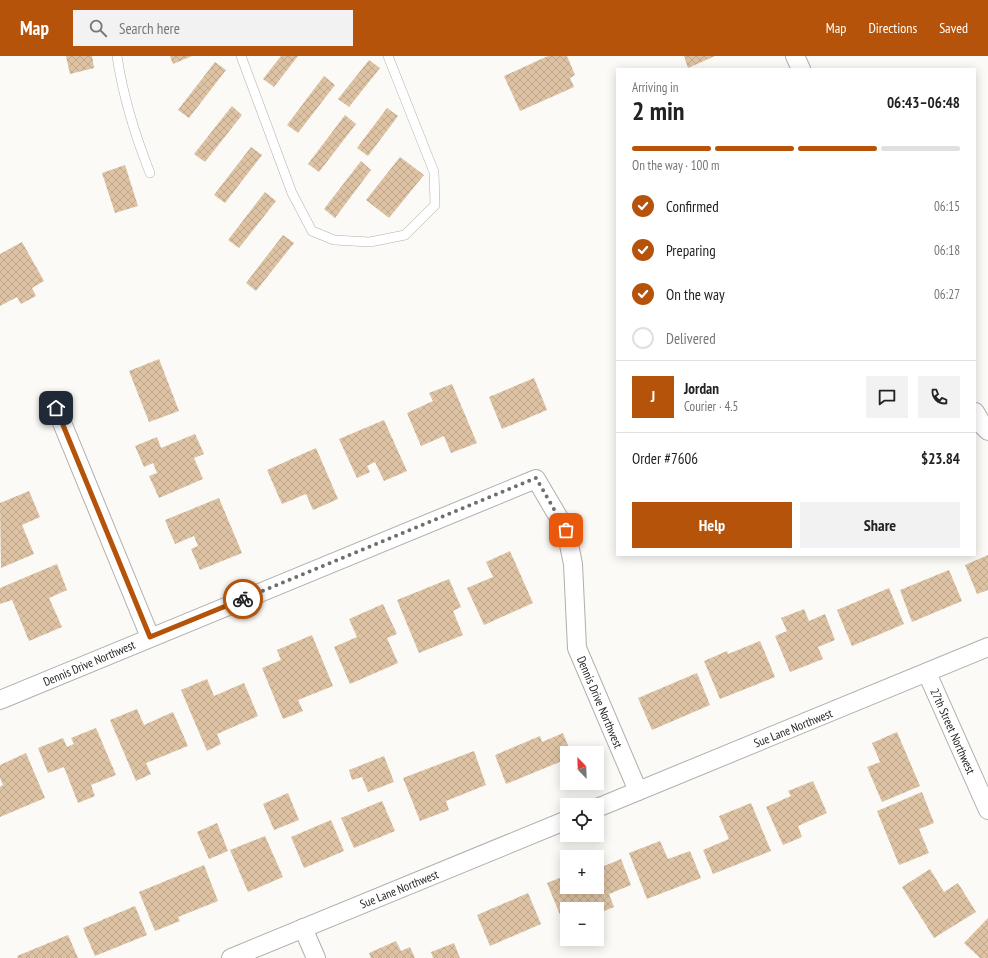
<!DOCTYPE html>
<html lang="en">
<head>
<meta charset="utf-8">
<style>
  body { margin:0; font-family:"PT Sans Narrow",sans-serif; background:#f2f2f2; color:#222; height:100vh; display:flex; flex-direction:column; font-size:15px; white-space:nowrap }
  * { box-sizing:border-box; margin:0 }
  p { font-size:13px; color:#767676 }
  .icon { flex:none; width:22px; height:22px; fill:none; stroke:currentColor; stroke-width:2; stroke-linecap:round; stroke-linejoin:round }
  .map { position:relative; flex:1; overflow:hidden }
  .panel { position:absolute; left:616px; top:12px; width:360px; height:488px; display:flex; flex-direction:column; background:#fff; border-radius:0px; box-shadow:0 2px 10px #0003 }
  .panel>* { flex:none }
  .needle { width:26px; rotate:337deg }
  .tools { position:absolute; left:560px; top:690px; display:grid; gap:8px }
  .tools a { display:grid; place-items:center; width:44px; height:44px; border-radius:0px; background:#fff; box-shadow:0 2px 10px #0003; font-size:20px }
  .pin { position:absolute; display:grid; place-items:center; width:34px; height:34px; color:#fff; margin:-17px; border-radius:8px; box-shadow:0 2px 6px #0006 }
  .courier { position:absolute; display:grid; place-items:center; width:40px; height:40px; margin:-20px; border:3px solid #b45309; border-radius:50%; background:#fff; color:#222; box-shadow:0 1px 5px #0007 }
  .overview em { font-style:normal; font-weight:700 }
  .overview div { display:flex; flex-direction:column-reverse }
  .overview { display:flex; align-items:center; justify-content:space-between; height:68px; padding:0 16px }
  h1 { font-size:26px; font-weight:700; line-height:30px }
  .bar { display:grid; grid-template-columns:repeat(4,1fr); gap:6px 4px; align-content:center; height:48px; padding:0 16px }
  .bar i { height:5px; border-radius:3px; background:#e0e0e0 }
  .bar .selected { background:#b45309 }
  .bar p { grid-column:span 4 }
  .line { display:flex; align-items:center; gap:10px; padding:0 16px; border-top:1px solid #e0e0e0 }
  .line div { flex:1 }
  .round { display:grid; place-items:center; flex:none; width:42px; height:42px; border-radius:0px; background:#f2f2f2 }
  ol { padding:0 16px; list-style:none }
  li { display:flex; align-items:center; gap:12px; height:44px }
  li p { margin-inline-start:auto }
  li .icon { padding:4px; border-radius:50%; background:#b45309; color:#fff; stroke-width:4 }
  li:last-child { color:#767676 }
  li i { width:22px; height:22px; border:2px solid #e0e0e0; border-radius:50% }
  .cta { display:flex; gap:8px; margin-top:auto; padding:8px 16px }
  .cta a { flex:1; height:46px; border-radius:0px; background:#b45309; color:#fff; font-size:16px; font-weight:700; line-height:46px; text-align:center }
  .cta a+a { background:#f2f2f2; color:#222 }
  header { display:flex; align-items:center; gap:24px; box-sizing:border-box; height:56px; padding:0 20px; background:#b45309; color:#fff }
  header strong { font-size:19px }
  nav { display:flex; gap:22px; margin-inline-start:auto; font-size:14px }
  .search { width:280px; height:36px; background:#f2f2f2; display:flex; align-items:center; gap:10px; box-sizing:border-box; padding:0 14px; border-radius:0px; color:#767676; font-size:15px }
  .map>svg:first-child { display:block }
  .building { fill:url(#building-cross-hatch) }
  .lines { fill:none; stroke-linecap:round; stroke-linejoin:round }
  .lane-casing { stroke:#b0afac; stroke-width:10 }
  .street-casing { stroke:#b0afac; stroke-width:20 }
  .lane { stroke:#fff; stroke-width:9 }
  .street { stroke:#fff; stroke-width:18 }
  .done { stroke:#6f6f6d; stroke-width:4; stroke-dasharray:0 7.2 }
  .route { stroke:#b45309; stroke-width:5 }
  .labels { text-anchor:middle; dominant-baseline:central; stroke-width:3; stroke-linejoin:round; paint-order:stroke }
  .street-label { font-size:12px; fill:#242423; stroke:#fff }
</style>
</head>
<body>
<header>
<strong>Map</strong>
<div class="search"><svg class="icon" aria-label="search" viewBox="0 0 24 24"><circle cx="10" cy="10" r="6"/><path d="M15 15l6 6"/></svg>Search here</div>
<nav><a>Map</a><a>Directions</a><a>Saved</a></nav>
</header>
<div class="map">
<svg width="988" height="902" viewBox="0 0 988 902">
  <defs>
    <pattern id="building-cross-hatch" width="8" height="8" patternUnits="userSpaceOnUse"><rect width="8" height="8" fill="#ddc3a4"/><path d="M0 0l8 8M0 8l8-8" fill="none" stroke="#bea78d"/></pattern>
  </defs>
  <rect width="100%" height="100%" fill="#fbfaf6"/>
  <g class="building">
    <polygon points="66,0 92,0 94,12 70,18"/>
    <polygon points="170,0 192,0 173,8"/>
    <polygon points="281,0 298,0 274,31 263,23"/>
    <polygon points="548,0 567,0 575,19 570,22 574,31 520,55 504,20"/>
    <polygon points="684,0 715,0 688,12"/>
    <polygon points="369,4 380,12 349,51 338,43"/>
    <polygon points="215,6 226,14 189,62 178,54"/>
    <polygon points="324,20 335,29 298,77 287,69"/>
    <polygon points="232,50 242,59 205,106 194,98"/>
    <polygon points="387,52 398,60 368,100 357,92"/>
    <polygon points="345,59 356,68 319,116 308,108"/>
    <polygon points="251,91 262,99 225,147 214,139"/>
    <polygon points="400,101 424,119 389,162 366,144"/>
    <polygon points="361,105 371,114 335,162 324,153"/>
    <polygon points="125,109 138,150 115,157 102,117"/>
    <polygon points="265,136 276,145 239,192 228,184"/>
    <polygon points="283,179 294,187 256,235 246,227"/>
    <polygon points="22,186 44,225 32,232 36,240 21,248 17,241 0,250 0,198"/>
    <polygon points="159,303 179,355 149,366 129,315"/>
    <polygon points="534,322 547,354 502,373 489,341"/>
    <polygon points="452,328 477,387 451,397 444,380 421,390 407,357 433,345 429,337"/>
    <polygon points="384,364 407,415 384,425 375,406 367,410 370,416 357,422 339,383"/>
    <polygon points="195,378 204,398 194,402 203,423 159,442 149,420 157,417 153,407 144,411 135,390 157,381 161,392"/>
    <polygon points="316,392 338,443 313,454 306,438 282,448 267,414"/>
    <polygon points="29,435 40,461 22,469 34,498 1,512 0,447"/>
    <polygon points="219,442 242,497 200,514 191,493 198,490 194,480 175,488 165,464"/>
    <polygon points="510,495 533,547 484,569 467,532 493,521 486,506"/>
    <polygon points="988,499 988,534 977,538 965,509"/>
    <polygon points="57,508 67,534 49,542 62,571 29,585 12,544 0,548 0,532"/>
    <polygon points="949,514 962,545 912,566 900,534"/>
    <polygon points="449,523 461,551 453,555 463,579 419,597 397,544"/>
    <polygon points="889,532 904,568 852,590 837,554"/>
    <polygon points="383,548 397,578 387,582 398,607 350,628 334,591 357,581 349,563"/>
    <polygon points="804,553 809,565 825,558 835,584 818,591 823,603 790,616 775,580 787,575 781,562"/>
    <polygon points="312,579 333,630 298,644 303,655 283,663 262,612 281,604 277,594"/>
    <polygon points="760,585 775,621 720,643 704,605 727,595 728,598"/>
    <polygon points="697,617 710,649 652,674 638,642"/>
    <polygon points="207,623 214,640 244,627 258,660 217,678 221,688 207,695 181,634"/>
    <polygon points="137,653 144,669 173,656 188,690 146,707 151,718 136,725 110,664"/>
    <polygon points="96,672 116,719 91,729 95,740 78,747 64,711 48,717 38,692 63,682 67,691 74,688 71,682"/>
    <polygon points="897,676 920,730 882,746 867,711 880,706 872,687"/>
    <polygon points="563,677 571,697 567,697 567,703 506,728 495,699 540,680 542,686"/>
    <polygon points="474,695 486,729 446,745 449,754 420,765 403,722"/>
    <polygon points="26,697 45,742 0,761 0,731 3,729 0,722 0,709"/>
    <polygon points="384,700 394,726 368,736 362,721 352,724 349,714"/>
    <polygon points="813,725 827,757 798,770 802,781 783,789 766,751 791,740 788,735"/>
    <polygon points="922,736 934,767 919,773 929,797 899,809 877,755"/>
    <polygon points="288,737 299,764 274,774 263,748"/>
    <polygon points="382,745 395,775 354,792 341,762"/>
    <polygon points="751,747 771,795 713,818 703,794 729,783 719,760"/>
    <polygon points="331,764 344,795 304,812 291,781"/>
    <polygon points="217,767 228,795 209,803 197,776"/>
    <polygon points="265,780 283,821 248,836 230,794"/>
    <polygon points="660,785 668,803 690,795 701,822 647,843 629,797"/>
    <polygon points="621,803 631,829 609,838 614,851 597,858 597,853 567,853 567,876 547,827 567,819 567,831 597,831 597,813"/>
    <polygon points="204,809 218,845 178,861 180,865 155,875 139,836"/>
    <polygon points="930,813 944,836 958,827 976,856 934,882 902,831"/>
    <polygon points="528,837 541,868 490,890 477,859"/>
    <polygon points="135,850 147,879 95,900 83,872"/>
    <polygon points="988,862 988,902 980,902 964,887"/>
    <polygon points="68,879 78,902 18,902 17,900"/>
    <polygon points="396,885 401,895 410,891 415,902 371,902 369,897"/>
    <polygon points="454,887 460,902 433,902 431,896"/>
  </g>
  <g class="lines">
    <g class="lane-casing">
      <g id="lane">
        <path d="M117,0C123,41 135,79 150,117"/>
        <polyline points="241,0 292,137 312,175 334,184 370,186 405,179 435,149 434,116 388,0"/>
      </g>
    </g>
    <g class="street-casing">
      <g id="street">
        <polyline points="795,0 801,13"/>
        <polyline points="56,352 150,581"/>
        <polyline points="975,356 983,370 988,375"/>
        <polyline points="927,617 988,754"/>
        <polyline points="0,644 536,423 566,474 573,508 577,592 638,735"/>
        <polyline points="597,752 988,591"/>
        <polyline points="303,872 316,902"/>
        <polyline points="231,902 567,764"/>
      </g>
    </g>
    <use href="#lane" class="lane"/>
    <use href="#street" class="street"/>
  </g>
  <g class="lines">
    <polyline class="done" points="243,543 536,422 566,474"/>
    <polyline class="route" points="56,352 150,581 243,543"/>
  </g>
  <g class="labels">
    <g class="street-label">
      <text transform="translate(89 607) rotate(-23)">Dennis Drive Northwest</text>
      <text transform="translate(600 646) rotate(67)">Dennis Drive Northwest</text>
      <text transform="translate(793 672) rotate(-22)">Sue Lane Northwest</text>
      <text transform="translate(953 675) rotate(66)">27th Street Northwest</text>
      <text transform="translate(399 833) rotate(-22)">Sue Lane Northwest</text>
    </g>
  </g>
</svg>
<div class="tools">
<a><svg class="needle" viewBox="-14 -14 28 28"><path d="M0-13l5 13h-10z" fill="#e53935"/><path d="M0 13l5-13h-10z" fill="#767676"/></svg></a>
<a><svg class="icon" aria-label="locate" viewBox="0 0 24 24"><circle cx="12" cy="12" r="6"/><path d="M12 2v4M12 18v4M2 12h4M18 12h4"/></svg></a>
<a>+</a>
<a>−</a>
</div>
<div class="pin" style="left:566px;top:474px;background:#ea580c"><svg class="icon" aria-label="bag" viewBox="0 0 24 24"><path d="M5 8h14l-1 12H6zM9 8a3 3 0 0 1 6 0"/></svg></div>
<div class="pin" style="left:56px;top:352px;background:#1f2937"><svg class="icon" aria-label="home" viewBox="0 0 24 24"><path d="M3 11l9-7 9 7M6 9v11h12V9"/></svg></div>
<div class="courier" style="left:243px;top:543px"><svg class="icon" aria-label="bike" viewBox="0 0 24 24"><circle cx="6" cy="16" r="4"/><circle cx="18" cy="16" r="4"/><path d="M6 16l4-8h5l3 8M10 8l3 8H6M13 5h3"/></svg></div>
<section class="panel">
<div class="overview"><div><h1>2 min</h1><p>Arriving in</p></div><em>06:43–06:48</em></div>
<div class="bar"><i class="selected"></i><i class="selected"></i><i class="selected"></i><i></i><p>On the way · 100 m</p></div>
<ol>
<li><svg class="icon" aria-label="check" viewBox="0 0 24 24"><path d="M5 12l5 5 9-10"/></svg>Confirmed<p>06:15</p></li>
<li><svg class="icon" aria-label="check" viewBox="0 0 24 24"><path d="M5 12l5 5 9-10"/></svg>Preparing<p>06:18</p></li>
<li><svg class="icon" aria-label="check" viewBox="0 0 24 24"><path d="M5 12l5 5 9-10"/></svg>On the way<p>06:27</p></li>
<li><i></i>Delivered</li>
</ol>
<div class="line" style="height:72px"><b class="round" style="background:#b45309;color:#fff">J</b><div><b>Jordan</b><p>Courier · 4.5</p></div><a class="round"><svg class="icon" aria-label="chat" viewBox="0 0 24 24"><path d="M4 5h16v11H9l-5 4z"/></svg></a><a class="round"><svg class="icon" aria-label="phone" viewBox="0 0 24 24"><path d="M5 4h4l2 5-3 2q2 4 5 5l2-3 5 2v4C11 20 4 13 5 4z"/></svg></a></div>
<div class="line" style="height:52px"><div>Order #7606</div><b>$23.84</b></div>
<div class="cta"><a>Help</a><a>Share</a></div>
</section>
</div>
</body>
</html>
